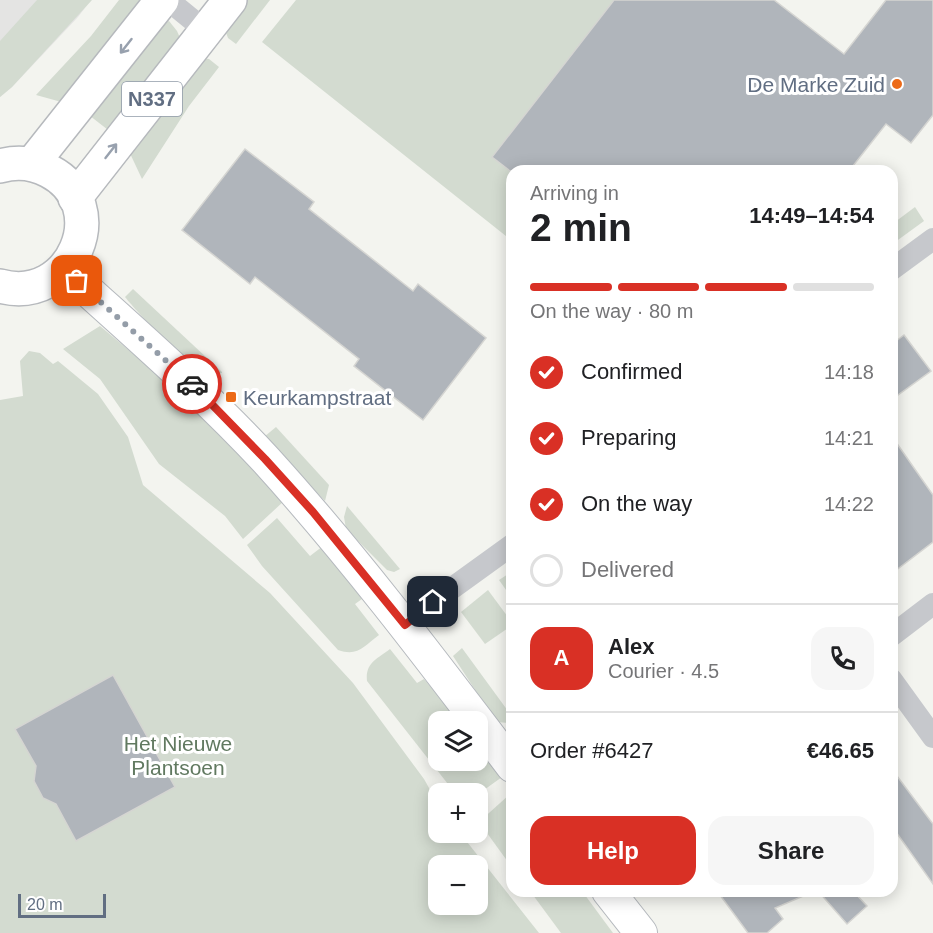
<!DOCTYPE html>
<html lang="en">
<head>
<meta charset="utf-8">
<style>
  body { margin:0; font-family:Helvetica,sans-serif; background:#f6f6f6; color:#202124; height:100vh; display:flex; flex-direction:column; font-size:22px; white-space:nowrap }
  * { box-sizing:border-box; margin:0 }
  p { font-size:20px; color:#757577 }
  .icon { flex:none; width:33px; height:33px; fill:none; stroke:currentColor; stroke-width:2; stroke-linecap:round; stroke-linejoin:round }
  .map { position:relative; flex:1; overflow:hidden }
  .details { position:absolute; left:506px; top:165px; width:392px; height:732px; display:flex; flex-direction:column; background:#fff; border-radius:18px; box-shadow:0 3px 15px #0003 }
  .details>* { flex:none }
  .tools { position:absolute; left:428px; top:711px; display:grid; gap:12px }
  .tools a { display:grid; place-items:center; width:60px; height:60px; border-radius:12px; background:#fff; box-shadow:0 3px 15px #0003; font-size:30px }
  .scale { position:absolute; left:18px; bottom:15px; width:88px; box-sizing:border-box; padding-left:6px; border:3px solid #616e82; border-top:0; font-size:16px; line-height:21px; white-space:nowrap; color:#616e82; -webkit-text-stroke:4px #fff; paint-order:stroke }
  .pin { position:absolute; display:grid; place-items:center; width:51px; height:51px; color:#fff; margin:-26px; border-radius:12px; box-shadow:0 3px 9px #0006 }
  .courier { position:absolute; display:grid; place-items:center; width:60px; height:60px; margin:-30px; border:4px solid #d93025; border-radius:50%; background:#fff; color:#222; box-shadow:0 2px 8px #0007 }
  .summary em { font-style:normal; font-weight:700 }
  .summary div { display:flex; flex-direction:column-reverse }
  .summary { display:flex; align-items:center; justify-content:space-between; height:102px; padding:0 24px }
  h1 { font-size:39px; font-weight:700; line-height:45px }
  .bar { display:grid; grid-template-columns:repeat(4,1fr); gap:9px 6px; align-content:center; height:72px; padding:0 24px }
  .bar i { height:8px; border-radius:4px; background:#e0e0e0 }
  .bar .selected { background:#d93025 }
  .bar p { grid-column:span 4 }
  .line { display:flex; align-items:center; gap:15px; padding:0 24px; border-top:2px solid #e0e0e0 }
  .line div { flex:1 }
  .round { display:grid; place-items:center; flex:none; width:63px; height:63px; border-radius:18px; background:#f6f6f6 }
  ol { padding:0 24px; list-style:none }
  li { display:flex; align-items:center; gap:18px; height:66px }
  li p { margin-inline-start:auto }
  li .icon { padding:6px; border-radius:50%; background:#d93025; color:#fff; stroke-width:4 }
  li:last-child { color:#757577 }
  li i { width:33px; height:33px; border:3px solid #e0e0e0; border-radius:50% }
  .cta { display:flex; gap:12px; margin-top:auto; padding:12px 24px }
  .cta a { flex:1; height:69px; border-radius:18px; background:#d93025; color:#fff; font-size:24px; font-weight:700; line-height:69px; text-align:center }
  .cta a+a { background:#f6f6f6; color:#202124 }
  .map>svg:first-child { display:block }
  .built { fill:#e4e4e3 }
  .green { fill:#d3dbd0; fill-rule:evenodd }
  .building { fill:#b0b5bb; stroke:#d5d5d2; stroke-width:1.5 }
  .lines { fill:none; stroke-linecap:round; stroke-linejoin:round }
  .secondary-casing { stroke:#b5b9be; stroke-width:34 }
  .primary-casing { stroke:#b6b9bd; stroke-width:36 }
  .street { stroke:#c6c8cc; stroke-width:22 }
  .secondary { stroke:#fff; stroke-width:32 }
  .primary { stroke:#fff; stroke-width:33 }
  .oneway { stroke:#98a1ae }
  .done { stroke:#949da8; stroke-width:6; stroke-dasharray:0 10.8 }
  .route { stroke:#d93025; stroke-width:8 }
  .poi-dot { fill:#ec6a18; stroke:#fff; stroke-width:2 }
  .labels { text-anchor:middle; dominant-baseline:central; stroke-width:6; stroke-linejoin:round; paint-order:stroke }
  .shield { fill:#fff; stroke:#909aa8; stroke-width:1.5 }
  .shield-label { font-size:20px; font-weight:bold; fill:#616e82 }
  .poi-label { font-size:21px; fill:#616e82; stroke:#fff; text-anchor:end }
  .park-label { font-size:21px; fill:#617960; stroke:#fff }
</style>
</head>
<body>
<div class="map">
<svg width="933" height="933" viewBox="0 0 933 933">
  <rect width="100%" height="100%" fill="#f3f4ef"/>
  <polygon class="built" points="0,0 91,0 78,17 12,87 0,97"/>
  <g class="green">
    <polygon points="37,0 92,0 12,87 0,97 0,41"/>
    <polygon points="119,0 149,0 65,103 36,95 91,36"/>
    <polygon points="243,0 270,0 236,44 228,38 225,30"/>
    <polygon points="296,0 686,0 512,171 511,240 262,42"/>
    <polygon points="169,21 177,31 181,40 112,133 85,112 153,26"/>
    <polygon points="202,58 209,59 219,67 189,106 142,179 127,147"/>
    <polygon points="915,207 924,221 891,245 891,225"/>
    <path d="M133,289L222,372V373C216,374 209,375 203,373C187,367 138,313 125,297Z"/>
    <polygon points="100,326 169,384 284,501 243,539 225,516 159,464 100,379 63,349"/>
    <path d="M29,351L40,353L53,364L58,361L98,394L128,437L143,485L270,593L353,683L424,779L438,804V832L460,833L539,933H0V400L23,396L20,361ZM438,866H477V904H438Z"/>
    <polygon points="276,427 329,485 325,501 264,437"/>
    <polygon points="347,506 400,569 394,572 387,570 346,529 344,517"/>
    <path d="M277,518L310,556L323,546L362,599L355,604L379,635C364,646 358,657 338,650L262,566L247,545Z"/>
    <polygon points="511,572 511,597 499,580"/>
    <polygon points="488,590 511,621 511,626 485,644 461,612"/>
    <polygon points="462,648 511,715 511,727 509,723 496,722 453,656"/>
    <path d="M390,649L417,683L424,679L460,721L438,722V760H477V744L502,777L477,795L455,793L367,681C365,663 377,659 390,649Z"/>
    <polygon points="510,794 512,796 511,866 479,822"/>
    <polygon points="530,891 582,891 613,933 561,933"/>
  </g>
  <g class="building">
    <polygon points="614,0 774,0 844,54 886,0 933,0 933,115 911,143 886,124 849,171 510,171 492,157"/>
    <polygon points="245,149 314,202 309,209 413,291 418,284 486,338 423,420 354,366 359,359 255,277 250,284 182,230"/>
    <polygon points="904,335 931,371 891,400 891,345"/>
    <polygon points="891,435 933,495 933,542 891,574"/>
    <polygon points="113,675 175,787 76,841 56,804 43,798 34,781 36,766 15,729"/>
    <polygon points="891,768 933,824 933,884 891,825"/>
    <polygon points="717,891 815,891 775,908 783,919 767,933 748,933"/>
    <polygon points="818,891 853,891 867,906 847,924"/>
  </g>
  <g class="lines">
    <g class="secondary-casing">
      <g id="secondary">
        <path d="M64,269C133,332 203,392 266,460C354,557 433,662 512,766"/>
        <polyline points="608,891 641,933"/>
      </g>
    </g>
    <g class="primary-casing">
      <g id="primary">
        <polyline points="32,164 162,0"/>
        <path d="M0,166C17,161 34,163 49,171C115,205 72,306 0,286"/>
        <polyline points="75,198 230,0"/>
      </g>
    </g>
    <g class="street">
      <polyline points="168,0 206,31"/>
      <polyline points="891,270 933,239"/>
      <polyline points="405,625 433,602 512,545"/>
      <polyline points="891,636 933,604"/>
      <polyline points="891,679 933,737"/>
    </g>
    <use href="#secondary" class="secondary"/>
    <use href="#primary" class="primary"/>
  </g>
  <defs><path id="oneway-shaft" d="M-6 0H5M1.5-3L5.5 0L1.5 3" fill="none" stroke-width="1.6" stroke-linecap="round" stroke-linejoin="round" transform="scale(1.5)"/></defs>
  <g class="oneway">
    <use href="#oneway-shaft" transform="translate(126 46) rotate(128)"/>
    <use href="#oneway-shaft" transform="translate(111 151) rotate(-52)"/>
  </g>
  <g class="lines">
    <polyline class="done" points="77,281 192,384"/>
    <polyline class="route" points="192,384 265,459 313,512 405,625 433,602"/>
  </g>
  <g class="poi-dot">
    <circle cx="897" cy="84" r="6"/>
    <rect x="225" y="391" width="12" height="12" rx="3"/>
  </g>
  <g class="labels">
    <rect class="shield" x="122" y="82" width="60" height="34" rx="4.5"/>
    <g class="shield-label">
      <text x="152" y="99">N337</text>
    </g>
    <g class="poi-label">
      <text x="885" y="84">De Marke Zuid</text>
      <text x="243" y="397" text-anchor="start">Keurkampstraat</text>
    </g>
    <g class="park-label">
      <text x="178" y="743">Het Nieuwe<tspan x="178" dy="24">Plantsoen</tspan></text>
    </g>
  </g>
</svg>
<div class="tools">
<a><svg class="icon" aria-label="layers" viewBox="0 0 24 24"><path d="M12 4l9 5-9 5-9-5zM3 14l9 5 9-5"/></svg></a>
<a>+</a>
<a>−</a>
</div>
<div class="scale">20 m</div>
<div class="pin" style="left:77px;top:281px;background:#ea580c"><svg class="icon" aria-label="bag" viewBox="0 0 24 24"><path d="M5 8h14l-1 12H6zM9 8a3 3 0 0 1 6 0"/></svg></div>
<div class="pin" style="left:433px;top:602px;background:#1f2937"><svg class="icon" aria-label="home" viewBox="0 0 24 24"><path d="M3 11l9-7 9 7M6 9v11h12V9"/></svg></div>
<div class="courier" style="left:192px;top:384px"><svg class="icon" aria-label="car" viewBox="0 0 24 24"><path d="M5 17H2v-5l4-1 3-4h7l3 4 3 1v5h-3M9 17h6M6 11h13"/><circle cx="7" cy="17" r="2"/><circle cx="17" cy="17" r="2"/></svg></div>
<section class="details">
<div class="summary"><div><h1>2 min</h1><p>Arriving in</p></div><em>14:49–14:54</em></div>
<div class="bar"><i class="selected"></i><i class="selected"></i><i class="selected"></i><i></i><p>On the way · 80 m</p></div>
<ol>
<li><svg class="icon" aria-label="check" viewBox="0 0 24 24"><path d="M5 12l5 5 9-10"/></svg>Confirmed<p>14:18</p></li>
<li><svg class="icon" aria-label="check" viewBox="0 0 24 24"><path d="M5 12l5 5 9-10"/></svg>Preparing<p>14:21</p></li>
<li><svg class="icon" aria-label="check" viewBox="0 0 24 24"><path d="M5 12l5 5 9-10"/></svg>On the way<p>14:22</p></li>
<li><i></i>Delivered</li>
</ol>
<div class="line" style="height:108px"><b class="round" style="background:#d93025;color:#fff">A</b><div><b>Alex</b><p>Courier · 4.5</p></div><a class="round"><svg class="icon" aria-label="phone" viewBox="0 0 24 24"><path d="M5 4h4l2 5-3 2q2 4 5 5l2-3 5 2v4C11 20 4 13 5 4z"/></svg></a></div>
<div class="line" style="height:78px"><div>Order #6427</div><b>€46.65</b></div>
<div class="cta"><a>Help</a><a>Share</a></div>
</section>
</div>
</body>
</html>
